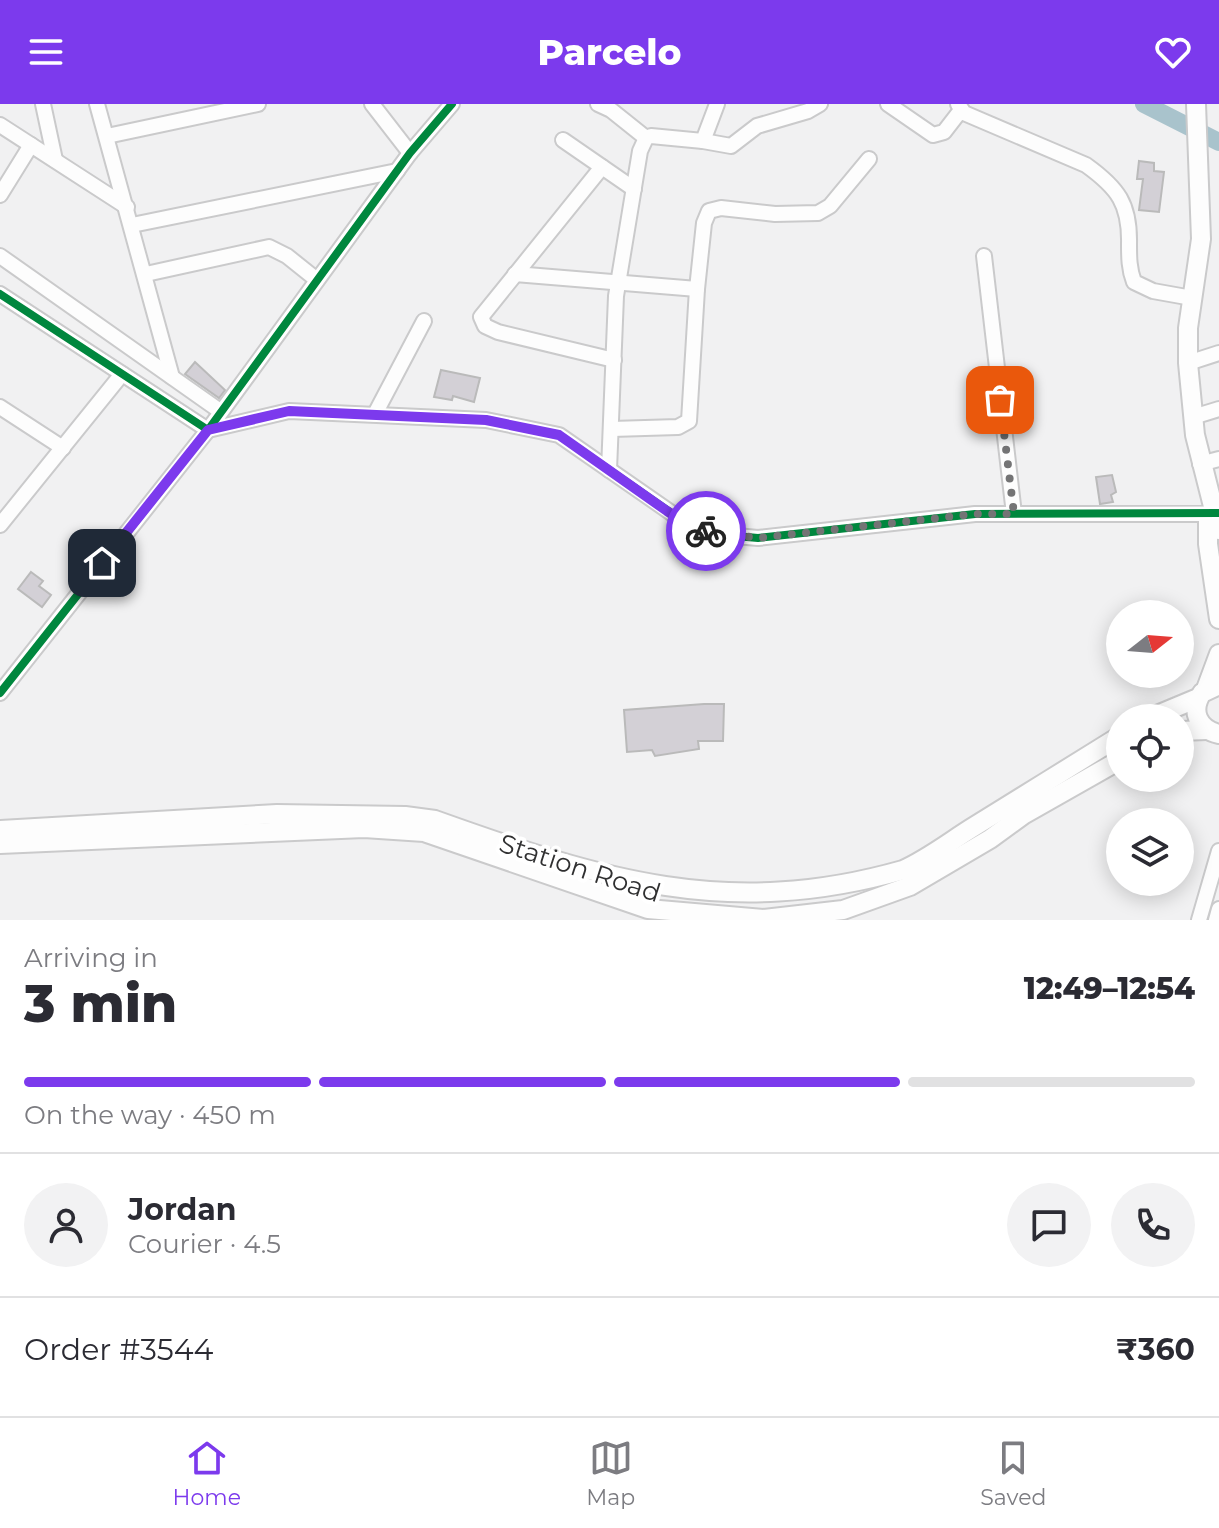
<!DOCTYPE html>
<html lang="en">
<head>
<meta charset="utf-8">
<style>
  body { margin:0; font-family:Montserrat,sans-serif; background:#f2f2f3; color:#2b2b33; height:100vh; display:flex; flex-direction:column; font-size:30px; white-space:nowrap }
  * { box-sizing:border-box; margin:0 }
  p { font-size:26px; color:#7c7c81 }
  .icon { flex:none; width:44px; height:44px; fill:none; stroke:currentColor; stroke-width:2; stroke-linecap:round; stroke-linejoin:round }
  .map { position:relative; height:816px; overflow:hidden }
  .sheet { display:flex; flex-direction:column; background:#fff; flex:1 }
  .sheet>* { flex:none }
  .needle { width:52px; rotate:73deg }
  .fabs { position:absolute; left:1106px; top:496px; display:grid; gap:16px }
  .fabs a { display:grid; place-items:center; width:88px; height:88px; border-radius:50%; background:#fff; box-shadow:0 4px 20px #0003; font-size:40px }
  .pin { position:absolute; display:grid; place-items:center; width:68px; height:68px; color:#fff; margin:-34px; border-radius:16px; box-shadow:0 4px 12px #0006 }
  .courier { position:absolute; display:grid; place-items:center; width:80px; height:80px; margin:-40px; border:6px solid #7c3aed; border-radius:50%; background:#fff; color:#222; box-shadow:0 2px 10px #0007 }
  .headline em { font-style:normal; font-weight:800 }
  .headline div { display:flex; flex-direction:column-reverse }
  .headline { display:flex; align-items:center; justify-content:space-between; height:136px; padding:0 24px }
  h1 { font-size:52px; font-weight:800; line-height:60px }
  .bar { display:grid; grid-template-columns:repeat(4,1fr); gap:12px 8px; align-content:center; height:96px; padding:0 24px }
  .bar i { height:10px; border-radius:6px; background:#e1e1e2 }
  .bar .active { background:#7c3aed }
  .bar p { grid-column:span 4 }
  .line { display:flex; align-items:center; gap:20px; padding:0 24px; border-top:2px solid #e1e1e2 }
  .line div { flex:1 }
  .round { display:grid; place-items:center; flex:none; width:84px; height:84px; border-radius:42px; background:#f2f2f3 }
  header { display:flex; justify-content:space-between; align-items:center; height:104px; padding:0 24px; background:#7c3aed; color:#fff; font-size:36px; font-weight:800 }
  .tab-bar { display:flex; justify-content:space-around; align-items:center; height:112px; border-top:2px solid #e1e1e2; background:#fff; font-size:22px; color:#7c7c81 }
  .tab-bar a { display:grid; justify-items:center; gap:4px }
  .tab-bar .active { color:#7c3aed }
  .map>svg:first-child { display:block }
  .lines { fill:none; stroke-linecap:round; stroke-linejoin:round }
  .river { stroke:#a9c3cc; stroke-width:18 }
  .building { fill:#d3d0d6; stroke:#bababa; stroke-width:2 }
  .minor-casing { stroke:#cacacb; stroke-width:18 }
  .major-casing { stroke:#cacacb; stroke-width:22 }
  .minor { stroke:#fdfdfd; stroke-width:14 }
  .major { stroke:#fdfdfd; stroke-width:18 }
  .cycleway-casing { stroke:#fff; stroke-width:13 }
  .cycleway { stroke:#00873e; stroke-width:8 }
  .done { stroke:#747475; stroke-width:8; stroke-dasharray:0 14.4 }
  .route { stroke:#7c3aed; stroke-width:10 }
  .labels { text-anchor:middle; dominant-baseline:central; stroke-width:8; stroke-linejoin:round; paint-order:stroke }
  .street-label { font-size:26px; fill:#303031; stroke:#fff }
</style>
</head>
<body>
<header><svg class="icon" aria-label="menu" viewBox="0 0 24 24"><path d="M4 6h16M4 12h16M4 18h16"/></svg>Parcelo<svg class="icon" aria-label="heart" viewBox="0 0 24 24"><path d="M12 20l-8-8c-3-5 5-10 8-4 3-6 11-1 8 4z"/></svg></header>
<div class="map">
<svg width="1219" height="816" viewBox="0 0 1219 816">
  <rect width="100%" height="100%" fill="#f1f1f2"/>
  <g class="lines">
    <polyline class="river" points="1144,0 1219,38"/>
  </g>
  <g class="building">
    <polygon points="1139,57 1154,59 1154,67 1164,68 1159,108 1139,106 1143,75 1137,75"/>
    <polygon points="195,258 225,286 219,294 185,270"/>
    <polygon points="441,266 480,274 474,298 453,292 452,296 434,293"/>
    <polygon points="1112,371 1116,388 1111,391 1113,398 1100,400 1096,373"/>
    <polygon points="31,468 43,477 39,482 51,491 42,503 18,485"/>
    <polygon points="704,600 724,600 723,637 698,637 699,645 655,652 652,646 627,648 624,606"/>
  </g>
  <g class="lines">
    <g class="minor-casing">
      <g id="minor">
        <polyline points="43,0 55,56"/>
        <polyline points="97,0 172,273"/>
        <polyline points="372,0 410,49"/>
        <polyline points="598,0 611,6 646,34"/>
        <polyline points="888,0 933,31 944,28 961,6"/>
        <path d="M958,0L964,9L1086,61C1118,84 1130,100 1129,140C1129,153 1129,165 1134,178L1153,187L1192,194"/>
        <polyline points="0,21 127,103"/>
        <polyline points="107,32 258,0"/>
        <polyline points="563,36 634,85"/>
        <polyline points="703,37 731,42 757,22 808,7 820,0"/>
        <polyline points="602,63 481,213 485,222 498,228 614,256"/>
        <polyline points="0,91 31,41"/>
        <polyline points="132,121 397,67"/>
        <polyline points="0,152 220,307"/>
        <polyline points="984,152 1014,410"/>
        <polyline points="146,170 269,143 287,152 317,176"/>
        <polyline points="515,170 697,185"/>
        <polyline points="0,190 208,326 289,307 486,316 559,331 693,424 725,431 758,434 975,410 1216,410"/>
        <polyline points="1188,259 1219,249"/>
        <polyline points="0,303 63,344"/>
        <polyline points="375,310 424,217"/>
        <polyline points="1193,313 1219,305"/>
        <polyline points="612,325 678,323 689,317 697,185 704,119 709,107 721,104 775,110 818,109 830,102 869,55"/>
        <polyline points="1200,360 1219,355"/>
        <polyline points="609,366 616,192 640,47 646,34 651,32 703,37 717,0"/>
        <polyline points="0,421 122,270"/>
        <polyline points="0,589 208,326 410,49 452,0"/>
        <polyline points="1199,816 1219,747"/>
        <polyline points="1216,816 1219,805"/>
      </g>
    </g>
    <g class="major-casing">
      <g id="major">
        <polyline points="1196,0 1201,135 1188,224 1188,259 1195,331 1219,426"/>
        <polyline points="1208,411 1208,440 1219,515"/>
        <path d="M1219,581L1202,589C1190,607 1198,625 1219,630"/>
        <polyline points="1206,585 1219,550"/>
        <polyline points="1150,614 1198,594"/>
        <polyline points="1180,627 1207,626"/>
        <path d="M0,726L277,710L405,712L435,716C600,775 727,816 903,766C928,755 952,736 975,722C1023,692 1072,662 1120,632"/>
        <polyline points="0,740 364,724 424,728 648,805 764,815 843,806 910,782 990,735 1023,711 1120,656"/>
      </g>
    </g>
    <use href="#minor" class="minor"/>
    <use href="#major" class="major"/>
    <g class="cycleway-casing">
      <g id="cycleway">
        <polyline points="0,190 208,326 289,307 486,316 559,331 693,424 725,431 758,434 975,410 1219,409"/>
        <polyline points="0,589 208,326 410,49 452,0"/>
      </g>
    </g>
    <use href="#cycleway" class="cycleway"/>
  </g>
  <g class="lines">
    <polyline class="done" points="706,427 758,434 975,410 1014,410 1000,296"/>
    <polyline class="route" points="102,459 208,326 289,307 486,316 559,331 667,407 693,424 706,427"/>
  </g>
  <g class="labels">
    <g class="street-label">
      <text transform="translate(580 764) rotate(18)">Station Road</text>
    </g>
  </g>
</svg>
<div class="fabs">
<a><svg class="needle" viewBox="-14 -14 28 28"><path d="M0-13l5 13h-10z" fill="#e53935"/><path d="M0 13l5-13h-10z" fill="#7c7c81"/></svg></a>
<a><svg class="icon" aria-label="locate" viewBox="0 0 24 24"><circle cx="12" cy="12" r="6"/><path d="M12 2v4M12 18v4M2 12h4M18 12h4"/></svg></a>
<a><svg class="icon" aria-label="layers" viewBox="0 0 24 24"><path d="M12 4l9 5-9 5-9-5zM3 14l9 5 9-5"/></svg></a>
</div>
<div class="pin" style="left:1000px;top:296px;background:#ea580c"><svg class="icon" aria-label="bag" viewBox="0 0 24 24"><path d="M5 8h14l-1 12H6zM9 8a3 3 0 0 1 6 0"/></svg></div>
<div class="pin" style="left:102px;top:459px;background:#1f2937"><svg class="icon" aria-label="home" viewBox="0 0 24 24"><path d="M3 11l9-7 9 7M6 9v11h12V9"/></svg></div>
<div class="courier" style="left:706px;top:427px"><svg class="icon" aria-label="bike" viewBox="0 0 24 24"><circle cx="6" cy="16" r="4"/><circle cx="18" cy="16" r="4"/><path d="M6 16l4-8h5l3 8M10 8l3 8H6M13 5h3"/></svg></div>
</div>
<section class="sheet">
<div class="headline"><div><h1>3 min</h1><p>Arriving in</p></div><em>12:49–12:54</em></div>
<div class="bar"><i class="active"></i><i class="active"></i><i class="active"></i><i></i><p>On the way · 450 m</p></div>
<div class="line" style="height:144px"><a class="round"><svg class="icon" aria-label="person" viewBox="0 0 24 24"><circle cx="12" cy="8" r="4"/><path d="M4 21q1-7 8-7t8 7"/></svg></a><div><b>Jordan</b><p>Courier · 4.5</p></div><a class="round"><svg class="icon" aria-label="chat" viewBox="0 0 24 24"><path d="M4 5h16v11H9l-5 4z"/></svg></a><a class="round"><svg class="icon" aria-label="phone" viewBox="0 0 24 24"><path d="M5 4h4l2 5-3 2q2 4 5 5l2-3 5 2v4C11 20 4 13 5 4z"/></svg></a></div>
<div class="line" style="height:104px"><div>Order #3544</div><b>₹360</b></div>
</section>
<nav class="tab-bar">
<a class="active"><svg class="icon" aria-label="home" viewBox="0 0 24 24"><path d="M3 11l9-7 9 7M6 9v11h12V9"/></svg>Home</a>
<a><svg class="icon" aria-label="map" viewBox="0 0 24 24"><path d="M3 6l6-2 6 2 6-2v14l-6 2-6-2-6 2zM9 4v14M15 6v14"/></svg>Map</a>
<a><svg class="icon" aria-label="saved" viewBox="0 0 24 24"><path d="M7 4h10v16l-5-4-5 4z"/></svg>Saved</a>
</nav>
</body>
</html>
